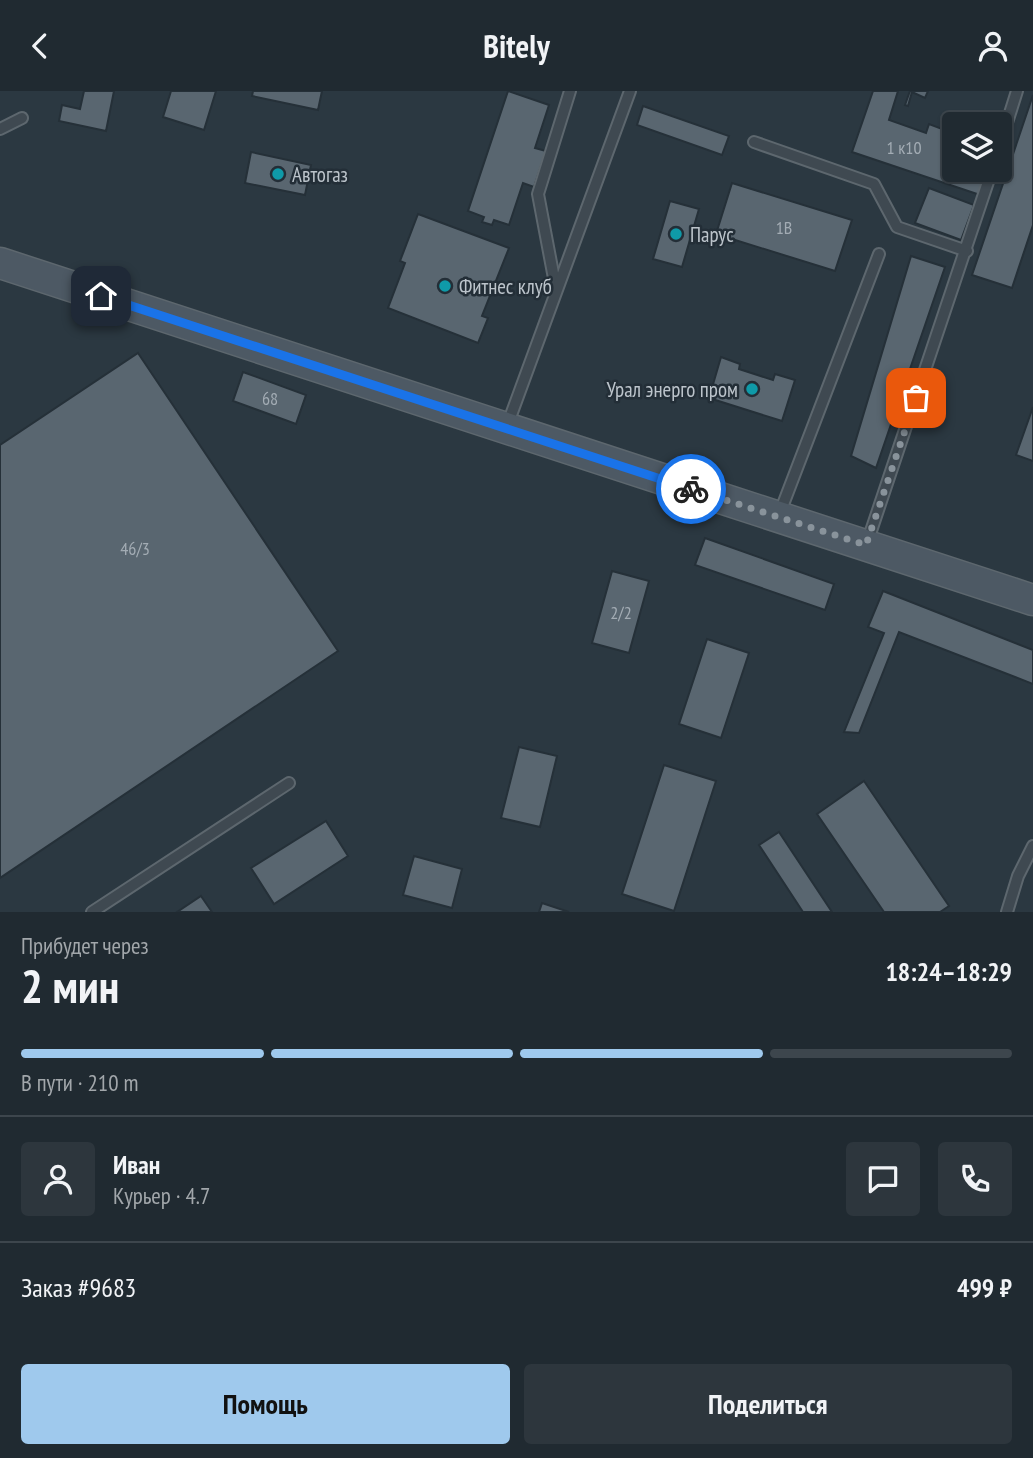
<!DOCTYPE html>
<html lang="ru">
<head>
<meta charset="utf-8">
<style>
  body { margin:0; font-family:"PT Sans Narrow",sans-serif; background:#2d363d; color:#f1f3f6; height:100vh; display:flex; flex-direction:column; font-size:26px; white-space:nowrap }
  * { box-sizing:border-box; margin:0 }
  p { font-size:23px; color:#a2a7ab }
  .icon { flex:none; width:38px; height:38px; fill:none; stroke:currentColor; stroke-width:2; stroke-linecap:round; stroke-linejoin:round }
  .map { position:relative; height:821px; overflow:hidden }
  .sheet { display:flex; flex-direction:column; background:#202a31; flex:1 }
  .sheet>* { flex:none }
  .tools { position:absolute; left:942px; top:21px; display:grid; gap:14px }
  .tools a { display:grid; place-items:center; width:70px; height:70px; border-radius:7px; background:#202a31; box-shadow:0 2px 5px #0004,0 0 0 2px #3d464d; font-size:35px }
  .pin { position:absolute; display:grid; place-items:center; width:60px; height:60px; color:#fff; margin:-30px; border-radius:14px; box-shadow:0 4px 10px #0006 }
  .courier { position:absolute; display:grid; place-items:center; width:70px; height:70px; margin:-35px; border:5px solid #1a73e8; border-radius:50%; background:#fff; color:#222; box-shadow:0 2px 9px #0007 }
  .head em { font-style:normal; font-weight:700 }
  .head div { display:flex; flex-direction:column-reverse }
  .head { display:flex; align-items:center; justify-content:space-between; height:119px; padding:0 21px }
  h1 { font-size:46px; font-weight:700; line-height:52px }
  .bar { display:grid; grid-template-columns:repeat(4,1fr); gap:10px 7px; align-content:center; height:84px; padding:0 21px }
  .bar i { height:9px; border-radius:5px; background:#3d464d }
  .bar .selected { background:#9fc9ed }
  .bar p { grid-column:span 4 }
  .line { display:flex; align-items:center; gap:18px; padding:0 21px; border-top:2px solid #3d464d }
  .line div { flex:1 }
  .round { display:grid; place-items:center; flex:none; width:74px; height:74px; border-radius:7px; background:#2d363d }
  .cta { display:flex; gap:14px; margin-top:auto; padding:14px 21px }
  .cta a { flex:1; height:80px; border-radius:7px; background:#9fc9ed; color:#111; font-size:28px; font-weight:700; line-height:80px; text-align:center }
  .cta a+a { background:#2d363d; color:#f1f3f6 }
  header { display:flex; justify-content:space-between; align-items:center; height:91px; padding:0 21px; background:#202a31; font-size:32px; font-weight:700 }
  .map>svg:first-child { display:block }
  .building { fill:#596670; stroke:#253038; stroke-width:2 }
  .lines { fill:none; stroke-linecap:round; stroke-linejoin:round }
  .lane-casing { stroke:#5d676e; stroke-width:14 }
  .secondary-casing { stroke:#5d676e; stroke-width:33 }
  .lane { stroke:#3f4951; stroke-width:10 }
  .secondary { stroke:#4d5964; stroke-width:30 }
  .done { stroke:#89939b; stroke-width:7; stroke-dasharray:0 12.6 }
  .route { stroke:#1a73e8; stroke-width:9 }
  .culture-dot { fill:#0f9aa8; stroke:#232e37; stroke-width:2.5 }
  .labels { text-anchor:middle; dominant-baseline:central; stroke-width:5; stroke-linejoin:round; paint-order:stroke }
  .number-label { font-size:18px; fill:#a3acb4 }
  .poi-label { font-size:21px; fill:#bcc4cb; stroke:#232e37; text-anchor:start }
</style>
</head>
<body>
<header><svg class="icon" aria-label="back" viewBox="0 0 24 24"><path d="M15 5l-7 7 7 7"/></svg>Bitely<svg class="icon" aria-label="person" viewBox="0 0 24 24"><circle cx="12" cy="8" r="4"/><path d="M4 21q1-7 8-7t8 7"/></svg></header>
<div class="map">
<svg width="1033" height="821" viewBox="0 0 1033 821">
  <rect width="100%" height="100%" fill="#2b3841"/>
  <g class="building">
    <polygon points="84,0 114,0 106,40 59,30 62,14 80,18"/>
    <polygon points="171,0 216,0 204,39 163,26"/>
    <polygon points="253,0 322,0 318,19 252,5"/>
    <polygon points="508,0 549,14 535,57 546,60 534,96 523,92 509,134 494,129 492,134 482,131 484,126 468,120"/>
    <polygon points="873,0 898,0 889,29 926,42 929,33 945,39 942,47 954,51 954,79 991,79 983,105 852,61"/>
    <polygon points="910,0 928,0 925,7 912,1 908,15 905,14"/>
    <polygon points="1033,4 1033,134 1012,197 972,184"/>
    <polygon points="643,15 729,45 722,64 637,34"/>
    <polygon points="251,61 311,74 305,104 245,92"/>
    <polygon points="732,92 852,129 835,180 716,143"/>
    <polygon points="929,97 974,114 961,149 915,132"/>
    <polygon points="670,110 699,118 682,176 653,168"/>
    <polygon points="418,123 509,157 482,225 488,227 478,252 388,217 405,172 400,170"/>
    <polygon points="911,165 945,176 876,377 851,365"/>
    <polygon points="138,262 338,560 0,787 0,354"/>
    <polygon points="721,266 740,273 739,278 773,289 775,283 795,289 782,330 709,307"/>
    <polygon points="243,281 306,304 296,333 233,310"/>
    <polygon points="1033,316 1033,370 1016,364"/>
    <polygon points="705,447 834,493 825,519 695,474"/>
    <polygon points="612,480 649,490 629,562 592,552"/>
    <polygon points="883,500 1033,559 1033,593 899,541 859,642 844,641 884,542 868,536"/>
    <polygon points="707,548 749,562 721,647 679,633"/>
    <polygon points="519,656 557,665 540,736 501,727"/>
    <polygon points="664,674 716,690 674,820 622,803"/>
    <polygon points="864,690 949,815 940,821 884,821 817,723"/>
    <polygon points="326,730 348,765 274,813 251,777"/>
    <polygon points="779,741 832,821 803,821 759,754"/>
    <polygon points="414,765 462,778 452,817 403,804"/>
    <polygon points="201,805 212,821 177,821"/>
    <polygon points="542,812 569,821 539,821"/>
  </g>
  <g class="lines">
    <g class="lane-casing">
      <g id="lane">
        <polyline points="0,38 22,27"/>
        <polyline points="754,51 874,93 897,136 967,160"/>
        <polyline points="999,57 1017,0"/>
        <polyline points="556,198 538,103 570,0"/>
        <polyline points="507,335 630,0"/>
        <polyline points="779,424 879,163"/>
        <polyline points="867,452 992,79"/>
        <polyline points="92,821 289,692"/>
        <polyline points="1007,821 1018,785 1033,755"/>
      </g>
    </g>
    <g class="secondary-casing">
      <polyline id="secondary" points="0,172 1033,509"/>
    </g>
    <use href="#lane" class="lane"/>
    <use href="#secondary" class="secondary"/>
  </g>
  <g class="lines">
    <polyline class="done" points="691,398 866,454 916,307"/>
    <polyline class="route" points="101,205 691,398"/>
  </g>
  <g class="culture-dot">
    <circle cx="278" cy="83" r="7"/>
    <circle cx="676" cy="143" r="7"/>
    <circle cx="445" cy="195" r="7"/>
    <circle cx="752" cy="298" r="7"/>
  </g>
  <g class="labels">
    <g class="number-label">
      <text x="904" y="56">1 к10</text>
      <text x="784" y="136">1В</text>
      <text x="270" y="307">68</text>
      <text x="135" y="457">46/3</text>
      <text x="621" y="521">2/2</text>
    </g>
    <g class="poi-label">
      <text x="292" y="83">Автогаз</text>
      <text x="690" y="143">Парус</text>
      <text x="459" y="195">Фитнес клуб</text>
      <text x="738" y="298" text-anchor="end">Урал энерго пром</text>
    </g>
  </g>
</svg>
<div class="tools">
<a><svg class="icon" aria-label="layers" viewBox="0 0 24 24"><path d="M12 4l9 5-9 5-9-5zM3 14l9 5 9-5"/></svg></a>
</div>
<div class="pin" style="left:916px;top:307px;background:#ea580c"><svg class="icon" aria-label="bag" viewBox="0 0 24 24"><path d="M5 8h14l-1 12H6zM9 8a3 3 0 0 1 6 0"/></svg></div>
<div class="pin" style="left:101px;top:205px;background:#1f2937"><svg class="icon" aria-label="home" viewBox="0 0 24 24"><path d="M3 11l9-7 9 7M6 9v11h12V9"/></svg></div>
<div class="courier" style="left:691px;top:398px"><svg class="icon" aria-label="bike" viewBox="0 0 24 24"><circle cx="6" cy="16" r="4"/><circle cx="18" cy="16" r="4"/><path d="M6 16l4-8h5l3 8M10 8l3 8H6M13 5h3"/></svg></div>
</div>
<section class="sheet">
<div class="head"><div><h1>2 мин</h1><p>Прибудет через</p></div><em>18:24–18:29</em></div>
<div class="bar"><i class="selected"></i><i class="selected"></i><i class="selected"></i><i></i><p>В пути · 210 m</p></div>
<div class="line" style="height:126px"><a class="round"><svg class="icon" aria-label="person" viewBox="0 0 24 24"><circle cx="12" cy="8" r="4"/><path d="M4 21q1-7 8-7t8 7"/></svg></a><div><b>Иван</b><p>Курьер · 4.7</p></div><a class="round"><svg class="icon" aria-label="chat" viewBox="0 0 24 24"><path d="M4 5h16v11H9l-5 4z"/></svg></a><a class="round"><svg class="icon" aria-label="phone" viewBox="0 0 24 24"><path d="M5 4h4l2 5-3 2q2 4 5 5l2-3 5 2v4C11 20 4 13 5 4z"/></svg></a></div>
<div class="line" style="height:91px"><div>Заказ #9683</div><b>499 ₽</b></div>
<div class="cta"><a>Помощь</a><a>Поделиться</a></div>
</section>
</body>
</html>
